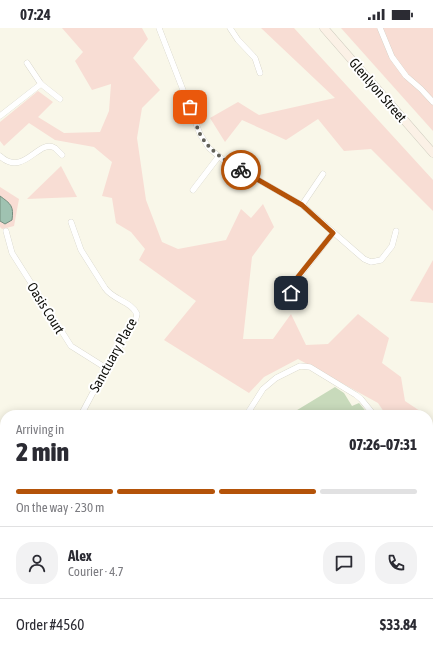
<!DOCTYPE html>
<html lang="en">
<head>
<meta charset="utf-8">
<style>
  body { margin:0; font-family:"Asap Condensed",sans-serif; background:#f2f2f3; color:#2b2b33; height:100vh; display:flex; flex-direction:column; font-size:15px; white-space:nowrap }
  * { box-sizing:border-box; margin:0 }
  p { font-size:13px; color:#7c7c81 }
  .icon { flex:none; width:22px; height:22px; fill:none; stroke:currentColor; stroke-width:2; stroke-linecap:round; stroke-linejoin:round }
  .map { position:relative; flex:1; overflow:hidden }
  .panel { position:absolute; left:0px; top:382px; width:433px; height:248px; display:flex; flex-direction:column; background:#fff; border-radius:16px 16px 0 0; box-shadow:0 2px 10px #0003 }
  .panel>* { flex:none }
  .pin { position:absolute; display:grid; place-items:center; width:34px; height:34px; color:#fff; margin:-17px; border-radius:8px; box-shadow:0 2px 6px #0006 }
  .courier { position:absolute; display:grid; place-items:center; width:40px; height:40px; margin:-20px; border:3px solid #b45309; border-radius:50%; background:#fff; color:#222; box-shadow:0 1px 5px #0007 }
  .summary em { font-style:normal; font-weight:800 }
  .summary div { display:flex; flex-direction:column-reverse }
  .summary { display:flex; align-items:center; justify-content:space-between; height:68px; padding:0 16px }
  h1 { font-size:26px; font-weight:800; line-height:30px }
  .bar { display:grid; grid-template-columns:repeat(4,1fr); gap:6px 4px; align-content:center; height:48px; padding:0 16px }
  .bar i { height:5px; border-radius:3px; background:#e1e1e2 }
  .bar .current { background:#b45309 }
  .bar p { grid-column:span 4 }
  .line { display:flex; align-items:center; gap:10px; padding:0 16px; border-top:1px solid #e1e1e2 }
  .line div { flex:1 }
  .round { display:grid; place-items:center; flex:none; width:42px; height:42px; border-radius:16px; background:#f2f2f3 }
  .status { display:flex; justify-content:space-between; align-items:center; height:28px; padding:0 20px; background:#fff; direction:ltr }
  .status svg { height:11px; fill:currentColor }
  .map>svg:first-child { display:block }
  .green { fill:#f8ddd4 }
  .water { fill:#9fc2b1; stroke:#748d7f }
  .building { fill:#c8dabb }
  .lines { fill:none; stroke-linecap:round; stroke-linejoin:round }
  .lane-casing { stroke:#cdcbbe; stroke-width:3.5 }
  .street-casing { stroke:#cdcbbe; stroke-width:6 }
  .secondary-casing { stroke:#cdcbbe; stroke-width:9 }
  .path { stroke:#807f76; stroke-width:1; stroke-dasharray:4 2; stroke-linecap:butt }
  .lane { stroke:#fff; stroke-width:2.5 }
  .street { stroke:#fff; stroke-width:5.5 }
  .secondary { stroke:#fbf1e6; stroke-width:8 }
  .done { stroke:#626159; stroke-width:4; stroke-dasharray:0 7.2 }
  .route { stroke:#b45309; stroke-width:5 }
  .labels { text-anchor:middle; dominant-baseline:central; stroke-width:4; stroke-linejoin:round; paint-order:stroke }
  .street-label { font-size:14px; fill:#10100b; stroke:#fff }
</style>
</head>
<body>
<div class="status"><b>07:24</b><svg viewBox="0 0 49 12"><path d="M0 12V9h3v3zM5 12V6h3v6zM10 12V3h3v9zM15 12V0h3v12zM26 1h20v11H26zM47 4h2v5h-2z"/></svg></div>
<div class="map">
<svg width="433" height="630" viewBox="0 0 433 630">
  <rect width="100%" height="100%" fill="#f9f7e9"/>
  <g class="green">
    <polygon points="62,0 142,0 148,11 133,30 160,62 142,80 137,110 146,172 162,214 178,221 226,212 241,181 251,190 263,176 274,199 252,229 243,311 273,311 291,286 306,317 328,316 358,286 389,310 382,335 401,349 405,373 426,387 386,387 378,375 298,331 264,349 249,365 164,312 196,273 139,232 145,221 131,204 116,195 112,170 102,168 112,134 94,119 55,112 29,95 4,118 0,113 0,94 38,63 53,74 38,89 64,105 100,104 109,83 111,56 92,62 75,33 83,24"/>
    <polygon points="261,0 294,0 433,152 433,183 371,121 344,123 318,91 286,112 242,92 225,114 210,90 238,74 259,87 335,70"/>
    <polygon points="341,0 433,0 433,103"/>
    <polygon points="61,138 77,169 27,171"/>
    <polygon points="0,159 19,171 14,198 2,201 0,199"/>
    <polygon points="433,232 433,275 410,273"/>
  </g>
  <path class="water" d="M0,168C11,176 14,178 12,192L5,196L0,193Z"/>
  <polygon class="building" points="335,359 344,365 352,378 359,375 369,387 289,387"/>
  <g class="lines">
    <g class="lane-casing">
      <g id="lane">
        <polyline points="428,510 433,511"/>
        <polyline points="428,541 433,541"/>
      </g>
    </g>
    <g class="street-casing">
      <g id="street">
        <polyline points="159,0 200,106 209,120 222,131 302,177 364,231 371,234 381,232 392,218 396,203"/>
        <polyline points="230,0 238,12 255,30 260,45"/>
        <polyline points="380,0 392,29 406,48 421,61 433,74"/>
        <polyline points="27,35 41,56 60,71"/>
        <polyline points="0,88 41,56"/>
        <path d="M0,128C24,150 38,110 55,120C57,122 60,125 62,127"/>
        <polyline points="193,162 219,128"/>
        <polyline points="302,177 323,146"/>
        <path d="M71,194L81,222L105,260C113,272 131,273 137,286L135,294L106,340L81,387"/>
        <polyline points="6,203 12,225 71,318 106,340"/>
        <polyline points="291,265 297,251 333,205"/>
        <polyline points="249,383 263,361 276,350 300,338 310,339 356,367 361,371 374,387"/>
        <polyline points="246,387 249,383 257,387"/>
        <polyline points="15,625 18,630"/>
        <polyline points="380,625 389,630"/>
      </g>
    </g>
    <g class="secondary-casing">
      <g id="secondary">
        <polyline points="324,0 433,125"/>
        <polyline points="428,572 433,573"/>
        <polyline points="0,603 5,600"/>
      </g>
    </g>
    <polyline class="path" points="428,581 433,582"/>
    <use href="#lane" class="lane"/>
    <use href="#street" class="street"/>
    <use href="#secondary" class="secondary"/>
  </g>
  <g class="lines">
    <path class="done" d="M190,79C194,88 196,98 200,106C209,123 225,132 241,142"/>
    <polyline class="route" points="241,142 302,177 333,205 297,250 291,265"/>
  </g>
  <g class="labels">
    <g class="street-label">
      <text transform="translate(378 62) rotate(49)">Glenlyon Street</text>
      <text transform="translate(46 280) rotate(58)">Oasis Court</text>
      <text transform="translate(113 327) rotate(-61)">Sanctuary Place</text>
    </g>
  </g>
</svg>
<div class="pin" style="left:190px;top:79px;background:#ea580c"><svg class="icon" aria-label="bag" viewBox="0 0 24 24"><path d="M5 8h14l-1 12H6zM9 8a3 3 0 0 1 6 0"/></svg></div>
<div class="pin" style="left:291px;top:265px;background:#1f2937"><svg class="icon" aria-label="home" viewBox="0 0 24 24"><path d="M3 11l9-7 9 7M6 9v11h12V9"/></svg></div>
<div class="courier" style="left:241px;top:142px"><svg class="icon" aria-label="bike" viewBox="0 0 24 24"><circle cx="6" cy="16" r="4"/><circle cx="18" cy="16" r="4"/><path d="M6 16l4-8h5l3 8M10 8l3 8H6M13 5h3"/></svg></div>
<section class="panel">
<div class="summary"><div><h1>2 min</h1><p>Arriving in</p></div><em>07:26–07:31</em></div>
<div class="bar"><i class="current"></i><i class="current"></i><i class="current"></i><i></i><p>On the way · 230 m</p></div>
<div class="line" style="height:72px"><a class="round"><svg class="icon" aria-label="person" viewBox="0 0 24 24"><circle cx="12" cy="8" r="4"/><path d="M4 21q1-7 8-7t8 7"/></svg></a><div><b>Alex</b><p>Courier · 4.7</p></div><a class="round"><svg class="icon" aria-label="chat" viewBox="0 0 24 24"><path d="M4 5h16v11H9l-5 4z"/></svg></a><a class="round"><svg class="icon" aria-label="phone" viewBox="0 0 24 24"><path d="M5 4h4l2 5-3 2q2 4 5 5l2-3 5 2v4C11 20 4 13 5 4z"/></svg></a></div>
<div class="line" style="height:52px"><div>Order #4560</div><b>$33.84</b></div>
</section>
</div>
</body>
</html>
